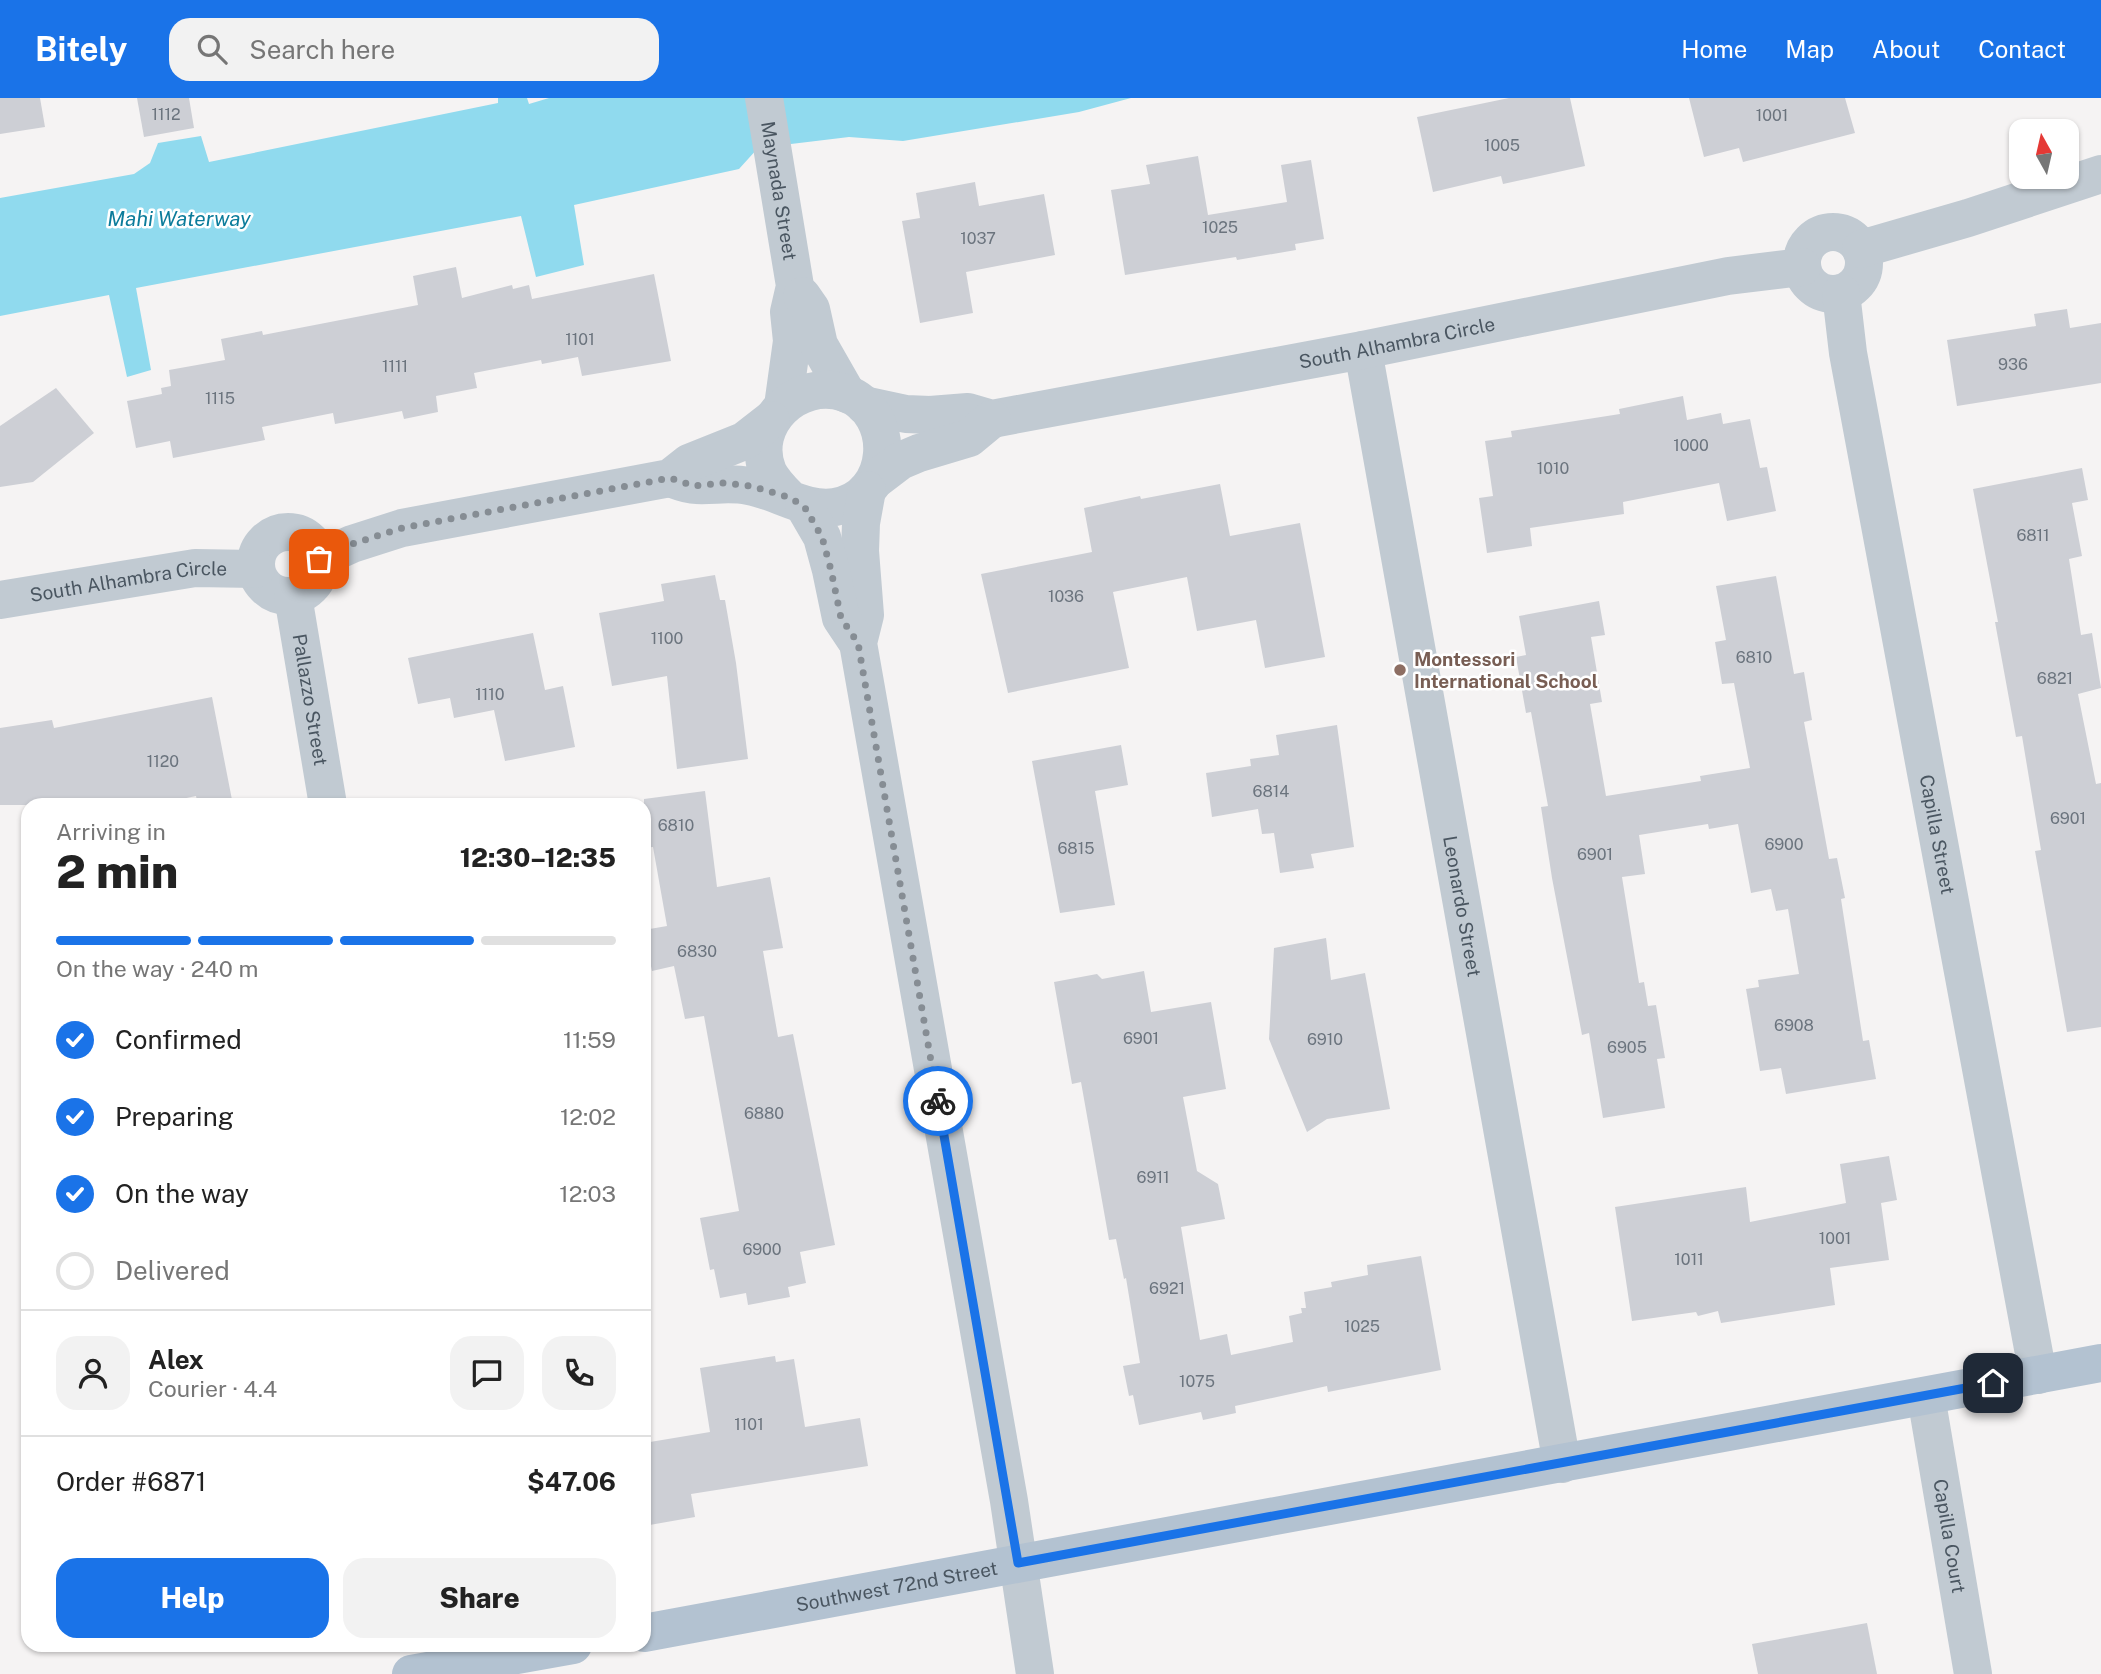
<!DOCTYPE html>
<html lang="en">
<head>
<meta charset="utf-8">
<style>
  body { margin:0; font-family:"Public Sans",sans-serif; background:#f2f2f2; color:#222; height:100vh; display:flex; flex-direction:column; font-size:26px; white-space:nowrap }
  * { box-sizing:border-box; margin:0 }
  p { font-size:23px; color:#767676 }
  .icon { flex:none; width:38px; height:38px; fill:none; stroke:currentColor; stroke-width:2; stroke-linecap:round; stroke-linejoin:round }
  .map { position:relative; flex:1; overflow:hidden }
  .panel { position:absolute; left:21px; top:700px; width:630px; height:854px; display:flex; flex-direction:column; background:#fff; border-radius:21px; box-shadow:0 2px 5px #0004 }
  .panel>* { flex:none }
  .needle { width:46px; rotate:352deg }
  .fabs { position:absolute; left:2009px; top:21px; display:grid; gap:14px }
  .fabs a { display:grid; place-items:center; width:70px; height:70px; border-radius:14px; background:#fff; box-shadow:0 2px 5px #0004; font-size:35px }
  .pin { position:absolute; display:grid; place-items:center; width:60px; height:60px; color:#fff; margin:-30px; border-radius:14px; box-shadow:0 4px 10px #0006 }
  .courier { position:absolute; display:grid; place-items:center; width:70px; height:70px; margin:-35px; border:5px solid #1a73e8; border-radius:50%; background:#fff; color:#222; box-shadow:0 2px 9px #0007 }
  .headline em { font-style:normal; font-weight:800 }
  .headline div { display:flex; flex-direction:column-reverse }
  .headline { display:flex; align-items:center; justify-content:space-between; height:119px; padding:0 35px }
  h1 { font-size:46px; font-weight:800; line-height:52px }
  .bar { display:grid; grid-template-columns:repeat(4,1fr); gap:10px 7px; align-content:center; height:84px; padding:0 35px }
  .bar i { height:9px; border-radius:5px; background:#e0e0e0 }
  .bar .selected { background:#1a73e8 }
  .bar p { grid-column:span 4 }
  .line { display:flex; align-items:center; gap:18px; padding:0 35px; border-top:2px solid #e0e0e0 }
  .line div { flex:1 }
  .round { display:grid; place-items:center; flex:none; width:74px; height:74px; border-radius:21px; background:#f2f2f2 }
  ol { padding:0 35px; list-style:none }
  li { display:flex; align-items:center; gap:21px; height:77px }
  li p { margin-inline-start:auto }
  li .icon { padding:7px; border-radius:50%; background:#1a73e8; color:#fff; stroke-width:4 }
  li:last-child { color:#767676 }
  li i { width:38px; height:38px; border:4px solid #e0e0e0; border-radius:50% }
  .cta { display:flex; gap:14px; margin-top:auto; padding:14px 35px }
  .cta a { flex:1; height:80px; border-radius:21px; background:#1a73e8; color:#fff; font-size:28px; font-weight:800; line-height:80px; text-align:center }
  .cta a+a { background:#f2f2f2; color:#222 }
  header { display:flex; align-items:center; gap:42px; box-sizing:border-box; height:98px; padding:0 35px; background:#1a73e8; color:#fff }
  header strong { font-size:33px }
  nav { display:flex; gap:38px; margin-inline-start:auto; font-size:24px }
  .search { width:490px; height:63px; background:#f2f2f2; display:flex; align-items:center; gap:18px; box-sizing:border-box; padding:0 24px; border-radius:21px; color:#767676; font-size:26px }
  .map>svg:first-child { display:block }
  .water { fill:#90daee }
  .building { fill:#cdcfd5 }
  .lines { fill:none; stroke-linecap:round; stroke-linejoin:round }
  .minor { stroke:#c1cad2; stroke-width:38 }
  .major { stroke:#b3c2d1; stroke-width:38 }
  .done { stroke:#868d94; stroke-width:7; stroke-dasharray:0 12.6 }
  .route { stroke:#1a73e8; stroke-width:9 }
  .education-dot { fill:#8d6e63; stroke:#fff; stroke-width:2.5 }
  .labels { text-anchor:middle; dominant-baseline:central; stroke-width:5; stroke-linejoin:round; paint-order:stroke }
  .number-label { font-size:16px; fill:#6b747e }
  .street-label { font-size:19px; fill:#4a5661; stroke:#fff }
  .education-label { font-size:19px; font-weight:bold; fill:#785e54; stroke:#fff; text-anchor:start }
  .water-label { font-size:21px; font-style:italic; fill:#0c7c9b; stroke:#fff }
</style>
</head>
<body>
<header>
<strong>Bitely</strong>
<div class="search"><svg class="icon" aria-label="search" viewBox="0 0 24 24"><circle cx="10" cy="10" r="6"/><path d="M15 15l6 6"/></svg>Search here</div>
<nav><a>Home</a><a>Map</a><a>About</a><a>Contact</a></nav>
</header>
<div class="map">
<svg width="2101" height="1576" viewBox="0 0 2101 1576">
  <rect width="100%" height="100%" fill="#f5f3f3"/>
  <polygon class="water" points="498,0 527,0 529,6 549,0 1131,0 1079,14 903,43 849,39 758,50 739,71 574,107 584,167 536,179 521,118 136,190 151,272 127,279 109,197 0,218 0,100 134,76 150,65 158,45 201,38 209,64 498,5"/>
  <g class="building">
    <polygon points="0,0 40,0 45,29 0,36"/>
    <polygon points="137,0 189,0 194,30 144,39"/>
    <polygon points="1509,0 1570,0 1585,68 1503,86 1501,78 1433,94 1417,19"/>
    <polygon points="1689,0 1845,0 1855,35 1743,64 1739,50 1704,59"/>
    <polygon points="1198,58 1208,117 1287,104 1281,67 1311,62 1324,141 1295,146 1296,152 1237,162 1236,159 1125,177 1111,92 1150,86 1146,67"/>
    <polygon points="975,84 979,108 1044,96 1055,157 966,174 973,215 920,225 902,123 920,120 916,95"/>
    <polygon points="456,169 462,200 512,187 513,191 529,187 532,201 654,176 671,263 582,278 578,259 542,266 541,262 474,275 477,290 436,298 438,314 404,321 402,313 335,326 333,315 262,329 265,342 173,360 170,343 136,350 127,303 162,296 161,290 171,288 169,272 225,262 221,241 262,233 263,237 418,207 413,178"/>
    <polygon points="2067,211 2070,230 2101,225 2101,285 1957,308 1947,242 2036,228 2034,216"/>
    <polygon points="56,290 94,335 33,384 0,389 0,328"/>
    <polygon points="1683,298 1687,322 1721,315 1723,326 1750,321 1760,370 1767,369 1776,413 1727,423 1719,385 1623,404 1624,416 1530,430 1532,448 1487,455 1479,400 1493,398 1485,343 1512,339 1511,333 1620,316 1619,311"/>
    <polygon points="2082,370 2088,402 2072,405 2082,458 2069,461 2081,537 2092,535 2101,590 2078,596 2096,686 2101,685 2101,929 2067,934 2035,753 2041,752 2022,638 2016,639 1995,524 1998,524 1973,391"/>
    <polygon points="1220,386 1230,438 1300,425 1325,559 1265,570 1256,522 1197,533 1187,479 1113,494 1129,570 1008,595 981,476 1092,454 1084,410 1140,398 1141,401"/>
    <polygon points="715,477 720,502 725,502 736,565 748,661 677,671 667,578 612,588 599,515 664,503 661,486"/>
    <polygon points="1776,478 1794,576 1804,574 1812,622 1804,624 1829,761 1837,760 1845,800 1841,801 1863,943 1869,942 1876,981 1786,996 1781,970 1760,973 1746,891 1759,889 1758,882 1799,876 1788,811 1776,813 1771,791 1751,795 1738,726 1709,731 1708,726 1639,737 1645,776 1622,779 1639,885 1644,884 1648,908 1656,907 1665,960 1657,961 1665,1010 1603,1020 1589,935 1582,937 1552,780 1541,709 1548,708 1531,614 1526,615 1516,559 1526,557 1519,518 1599,503 1605,537 1591,539 1602,604 1590,606 1606,698 1701,683 1700,678 1750,670 1734,585 1722,586 1715,544 1726,542 1716,488"/>
    <polygon points="533,535 545,592 563,588 575,649 505,663 494,612 454,620 450,600 418,606 408,560"/>
    <polygon points="212,599 233,707 198,707 196,698 153,707 0,707 0,630 52,622 54,630"/>
    <polygon points="1337,627 1354,749 1311,756 1314,770 1280,775 1274,735 1262,736 1258,711 1212,719 1206,675 1251,668 1250,661 1279,657 1276,637"/>
    <polygon points="1121,647 1128,687 1095,693 1115,807 1060,815 1032,663"/>
    <polygon points="705,693 717,789 770,779 783,850 763,853 778,939 793,936 835,1147 800,1154 806,1185 788,1189 790,1199 748,1207 746,1195 720,1200 714,1171 710,1172 700,1120 739,1113 704,918 685,921 674,868 652,873 644,834 644,832 667,828 653,749 644,750 644,701"/>
    <polygon points="1326,840 1331,882 1365,875 1390,1011 1327,1021 1307,1034 1269,941 1274,850"/>
    <polygon points="1144,873 1151,914 1211,904 1226,991 1183,999 1197,1073 1218,1086 1225,1121 1181,1129 1200,1242 1227,1236 1231,1257 1293,1244 1289,1218 1302,1215 1301,1210 1306,1210 1304,1194 1332,1189 1331,1184 1368,1177 1367,1167 1421,1158 1441,1272 1328,1294 1327,1288 1235,1308 1236,1315 1203,1322 1201,1314 1139,1327 1133,1297 1129,1298 1123,1268 1140,1265 1126,1180 1124,1181 1116,1141 1109,1142 1081,984 1072,986 1054,884 1097,876 1102,881"/>
    <polygon points="1889,1058 1897,1102 1881,1105 1889,1162 1830,1170 1835,1207 1721,1225 1718,1213 1698,1218 1696,1214 1632,1223 1615,1109 1746,1089 1750,1124 1846,1105 1840,1066"/>
    <polygon points="775,1258 776,1264 794,1261 805,1329 860,1320 868,1368 691,1396 695,1419 644,1428 644,1345 710,1334 700,1270"/>
    <polygon points="1867,1525 1877,1576 1758,1576 1752,1546"/>
  </g>
  <g class="lines">
    <g class="minor">
      <path id="s1" d="M764,0L795,188L789,214L792,243L783,308"/>
      <circle cx="1833" cy="165" r="31"/>
      <polyline points="1861,151 1968,120 2101,76"/>
      <path id="s2" d="M1841,195L1848,255L2038,1277"/>
      <polyline points="802,198 811,211 819,247 847,296"/>
      <path id="s3" d="M1363,252L1562,1366"/>
      <path id="s4" d="M864,307L906,316L930,317L968,314L992,321L1363,252L1728,178L1802,169"/>
      <path d="M670,380C678,383 687,387 696,387C715,388 728,384 749,388C778,393 806,414 835,409C893,400 899,315 845,295C798,279 748,326 768,374C773,384 780,391 788,399"/>
      <polyline points="875,382 900,363 919,355 969,340 992,321"/>
      <polyline points="867,392 861,425 860,453 865,517 858,545 1009,1403 1035,1576"/>
      <polyline points="804,408 822,439 831,472 841,520 855,541"/>
      <circle cx="288" cy="466" r="32"/>
      <polyline points="319,461 352,446 402,430 670,380 689,365 744,343 771,322"/>
      <path id="s5" d="M293,498L328,707"/>
      <path id="s6" d="M0,502L195,470L256,471"/>
      <path id="s7" d="M1926,1298L1973,1576"/>
    </g>
    <g class="major">
      <path id="s8" d="M644,1535L2101,1265"/>
      <polyline points="411,1576 573,1547"/>
    </g>
  </g>
  <g class="lines">
    <polyline class="done" points="319,461 352,446 402,430 670,380 694,388 723,385 751,388 788,399 804,408 822,439 831,472 841,520 858,545 938,1003"/>
    <polyline class="route" points="938,1003 1018,1465 1993,1285"/>
  </g>
  <circle class="education-dot" cx="1400" cy="572" r="7"/>
  <g class="labels">
    <g class="number-label">
      <text x="166" y="16">1112</text>
      <text x="1772" y="17">1001</text>
      <text x="1502" y="47">1005</text>
      <text x="1220" y="129">1025</text>
      <text x="978" y="140">1037</text>
      <text x="580" y="241">1101</text>
      <text x="2013" y="266">936</text>
      <text x="395" y="268">1111</text>
      <text x="220" y="300">1115</text>
      <text x="1691" y="347">1000</text>
      <text x="1553" y="370">1010</text>
      <text x="2033" y="437">6811</text>
      <text x="1066" y="498">1036</text>
      <text x="667" y="540">1100</text>
      <text x="1754" y="559">6810</text>
      <text x="2055" y="580">6821</text>
      <text x="490" y="596">1110</text>
      <text x="163" y="663">1120</text>
      <text x="1271" y="693">6814</text>
      <text x="2068" y="720">6901</text>
      <text x="676" y="727">6810</text>
      <text x="1784" y="746">6900</text>
      <text x="1076" y="750">6815</text>
      <text x="1595" y="756">6901</text>
      <text x="697" y="853">6830</text>
      <text x="1794" y="927">6908</text>
      <text x="1141" y="940">6901</text>
      <text x="1325" y="941">6910</text>
      <text x="1627" y="949">6905</text>
      <text x="764" y="1015">6880</text>
      <text x="1153" y="1079">6911</text>
      <text x="1835" y="1140">1001</text>
      <text x="762" y="1151">6900</text>
      <text x="1689" y="1161">1011</text>
      <text x="1167" y="1190">6921</text>
      <text x="1362" y="1228">1025</text>
      <text x="1197" y="1283">1075</text>
      <text x="749" y="1326">1101</text>
    </g>
    <g class="street-label">
      <text stroke="none"><textPath href="#s1" startOffset="94">Maynada Street</textPath></text>
      <text stroke="none"><textPath href="#s4" startOffset="542">South Alhambra Circle</textPath></text>
      <text stroke="none"><textPath href="#s6" startOffset="130">South Alhambra Circle</textPath></text>
      <text stroke="none"><textPath href="#s5" startOffset="105">Pallazzo Street</textPath></text>
      <text stroke="none"><textPath href="#s2" startOffset="550">Capilla Street</textPath></text>
      <text stroke="none"><textPath href="#s3" startOffset="565">Leonardo Street</textPath></text>
      <text stroke="none"><textPath href="#s7" startOffset="142">Capilla Court</textPath></text>
      <text stroke="none"><textPath href="#s8" startOffset="257">Southwest 72nd Street</textPath></text>
    </g>
    <g class="education-label">
      <text x="1414" y="561">Montessori<tspan x="1414" dy="22">International School</tspan></text>
    </g>
    <g class="water-label">
      <text x="179" y="120">Mahi Waterway</text>
    </g>
  </g>
</svg>
<div class="fabs">
<a><svg class="needle" viewBox="-14 -14 28 28"><path d="M0-13l5 13h-10z" fill="#e53935"/><path d="M0 13l5-13h-10z" fill="#767676"/></svg></a>
</div>
<div class="pin" style="left:319px;top:461px;background:#ea580c"><svg class="icon" aria-label="bag" viewBox="0 0 24 24"><path d="M5 8h14l-1 12H6zM9 8a3 3 0 0 1 6 0"/></svg></div>
<div class="pin" style="left:1993px;top:1285px;background:#1f2937"><svg class="icon" aria-label="home" viewBox="0 0 24 24"><path d="M3 11l9-7 9 7M6 9v11h12V9"/></svg></div>
<div class="courier" style="left:938px;top:1003px"><svg class="icon" aria-label="bike" viewBox="0 0 24 24"><circle cx="6" cy="16" r="4"/><circle cx="18" cy="16" r="4"/><path d="M6 16l4-8h5l3 8M10 8l3 8H6M13 5h3"/></svg></div>
<section class="panel">
<div class="headline"><div><h1>2 min</h1><p>Arriving in</p></div><em>12:30–12:35</em></div>
<div class="bar"><i class="selected"></i><i class="selected"></i><i class="selected"></i><i></i><p>On the way · 240 m</p></div>
<ol>
<li><svg class="icon" aria-label="check" viewBox="0 0 24 24"><path d="M5 12l5 5 9-10"/></svg>Confirmed<p>11:59</p></li>
<li><svg class="icon" aria-label="check" viewBox="0 0 24 24"><path d="M5 12l5 5 9-10"/></svg>Preparing<p>12:02</p></li>
<li><svg class="icon" aria-label="check" viewBox="0 0 24 24"><path d="M5 12l5 5 9-10"/></svg>On the way<p>12:03</p></li>
<li><i></i>Delivered</li>
</ol>
<div class="line" style="height:126px"><a class="round"><svg class="icon" aria-label="person" viewBox="0 0 24 24"><circle cx="12" cy="8" r="4"/><path d="M4 21q1-7 8-7t8 7"/></svg></a><div><b>Alex</b><p>Courier · 4.4</p></div><a class="round"><svg class="icon" aria-label="chat" viewBox="0 0 24 24"><path d="M4 5h16v11H9l-5 4z"/></svg></a><a class="round"><svg class="icon" aria-label="phone" viewBox="0 0 24 24"><path d="M5 4h4l2 5-3 2q2 4 5 5l2-3 5 2v4C11 20 4 13 5 4z"/></svg></a></div>
<div class="line" style="height:91px"><div>Order #6871</div><b>$47.06</b></div>
<div class="cta"><a>Help</a><a>Share</a></div>
</section>
</div>
</body>
</html>
